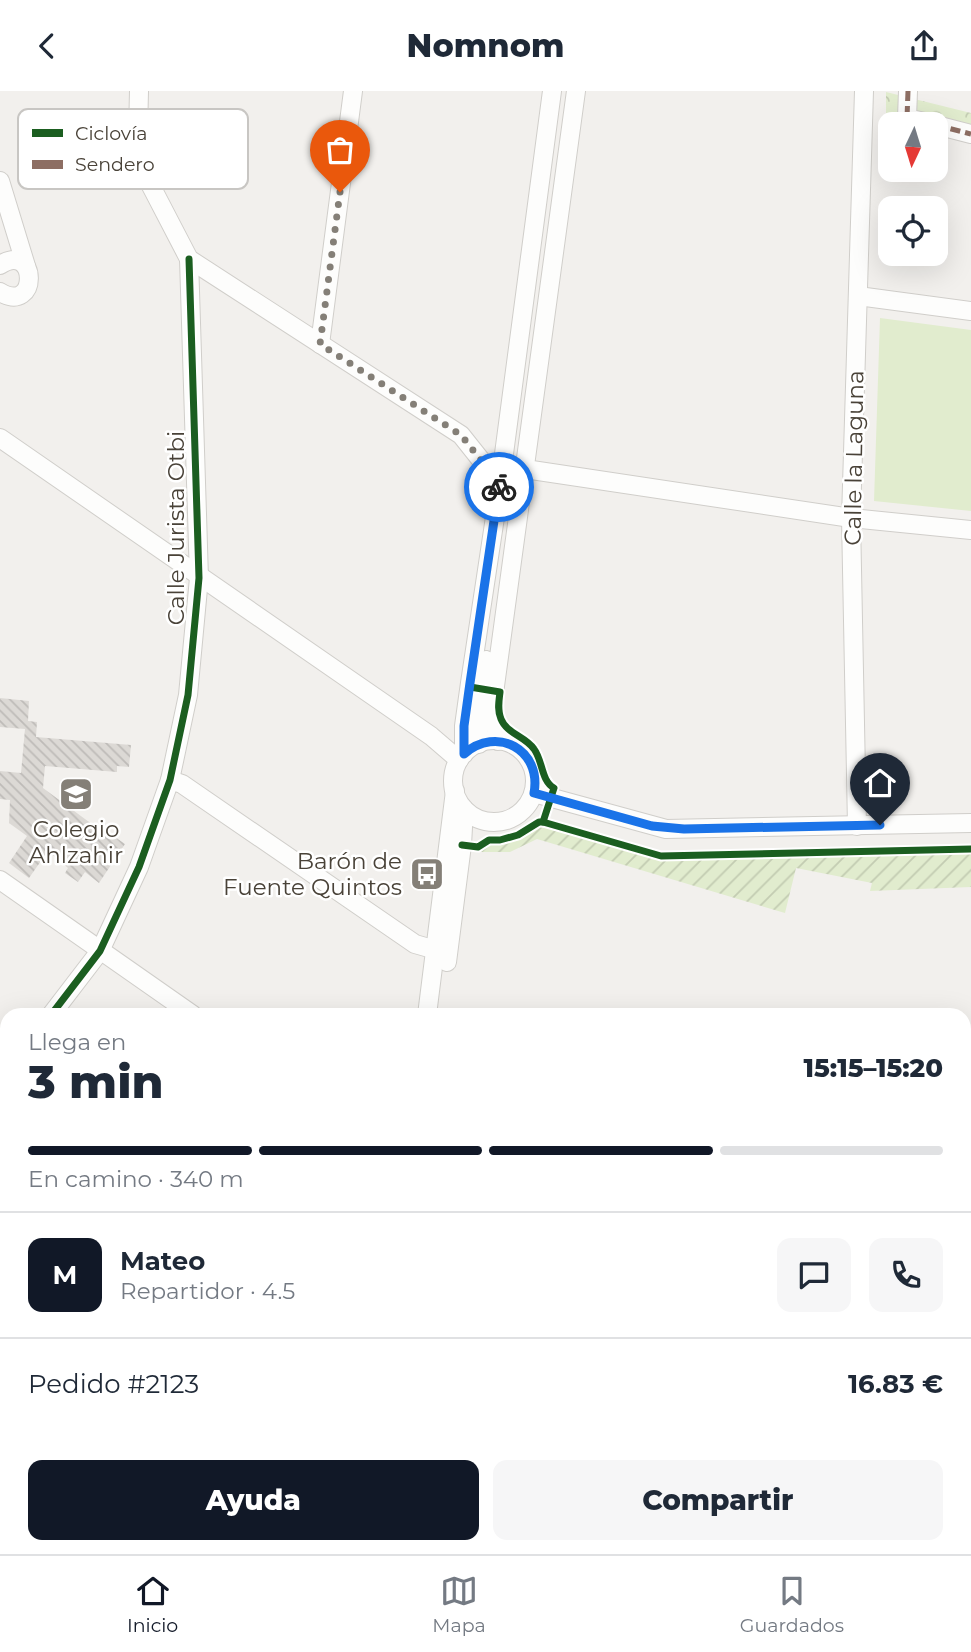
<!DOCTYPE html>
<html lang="es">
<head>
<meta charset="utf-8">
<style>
  body { margin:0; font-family:Montserrat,sans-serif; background:#f6f6f7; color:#1f2937; height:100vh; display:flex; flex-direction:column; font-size:26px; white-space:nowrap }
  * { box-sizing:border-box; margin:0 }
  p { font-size:23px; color:#747a83 }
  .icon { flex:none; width:38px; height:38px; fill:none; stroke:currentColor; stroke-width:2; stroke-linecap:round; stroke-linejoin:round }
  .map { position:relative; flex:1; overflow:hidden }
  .details { position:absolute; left:0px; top:917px; width:971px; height:546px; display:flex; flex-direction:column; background:#fff; border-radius:21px 21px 0 0; box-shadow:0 7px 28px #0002 }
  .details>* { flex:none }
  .needle { width:46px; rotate:184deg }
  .fabs { position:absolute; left:878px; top:21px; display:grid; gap:14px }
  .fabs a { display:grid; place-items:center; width:70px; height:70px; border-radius:14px; background:#fff; box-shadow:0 7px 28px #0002; font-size:35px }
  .pin { position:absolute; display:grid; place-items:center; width:60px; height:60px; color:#fff; margin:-72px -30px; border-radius:50% 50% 50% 0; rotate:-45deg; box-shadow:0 0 7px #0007 }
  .pin .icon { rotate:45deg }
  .courier { position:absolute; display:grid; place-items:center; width:70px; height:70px; margin:-35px; border:5px solid #1a73e8; border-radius:50%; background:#fff; color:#222; box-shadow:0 2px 9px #0007 }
  .headline em { font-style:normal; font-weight:800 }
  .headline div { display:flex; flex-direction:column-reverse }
  .headline { display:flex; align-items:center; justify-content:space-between; height:119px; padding:0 28px }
  h1 { font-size:46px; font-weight:800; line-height:52px }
  .bar { display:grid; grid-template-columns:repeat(4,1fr); gap:10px 7px; align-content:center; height:84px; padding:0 28px }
  .bar i { height:9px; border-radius:5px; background:#e0e1e3 }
  .bar .selected { background:#111827 }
  .bar p { grid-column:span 4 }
  .line { display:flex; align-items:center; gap:18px; padding:0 28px; border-top:2px solid #e0e1e3 }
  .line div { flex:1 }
  .round { display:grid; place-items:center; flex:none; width:74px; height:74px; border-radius:14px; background:#f6f6f7 }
  .action { display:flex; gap:14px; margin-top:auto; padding:14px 28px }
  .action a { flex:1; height:80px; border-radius:14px; background:#111827; color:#fff; font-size:28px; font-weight:800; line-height:80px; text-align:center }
  .action a+a { background:#f6f6f7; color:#1f2937 }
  header { display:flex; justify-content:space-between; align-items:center; height:91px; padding:0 28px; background:#fff; font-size:32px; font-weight:800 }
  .tabs { display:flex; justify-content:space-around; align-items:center; height:98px; border-top:2px solid #e0e1e3; background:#fff; font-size:19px; color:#747a83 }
  .tabs a { display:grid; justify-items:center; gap:4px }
  .tabs .selected { color:#111827 }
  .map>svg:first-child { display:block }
  .grass { fill:#e1ecce }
  .park { fill:url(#park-crowns) }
  .garden { fill:url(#garden-furrows) }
  .building { fill:url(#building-back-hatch) }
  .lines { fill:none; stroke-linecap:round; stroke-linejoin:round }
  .minor-casing { stroke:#d0ceca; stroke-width:20 }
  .minor { stroke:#fdfdfc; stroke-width:18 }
  .quiet { stroke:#8d6e63; stroke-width:5; stroke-dasharray:10 5; stroke-linecap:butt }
  .cycleway-casing { stroke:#fff; stroke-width:11 }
  .cycleway { stroke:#1b5e20; stroke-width:7 }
  .done { stroke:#847f77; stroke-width:7; stroke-dasharray:0 12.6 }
  .route { stroke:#1a73e8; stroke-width:9 }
  .labels { text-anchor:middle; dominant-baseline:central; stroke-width:5; stroke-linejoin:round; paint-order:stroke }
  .street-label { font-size:23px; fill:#494238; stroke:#fff }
  .poi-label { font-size:23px; fill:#494238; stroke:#fff }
  .key { fill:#fff; stroke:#c8c6c3; stroke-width:2 }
  .key-label { font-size:19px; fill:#494238 }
</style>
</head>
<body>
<header><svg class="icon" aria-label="back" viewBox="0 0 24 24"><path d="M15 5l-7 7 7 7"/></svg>Nomnom<svg class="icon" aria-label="share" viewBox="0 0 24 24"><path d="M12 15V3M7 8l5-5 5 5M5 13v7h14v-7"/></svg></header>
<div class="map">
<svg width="971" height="1463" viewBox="0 0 971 1463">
  <defs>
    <pattern id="park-crowns" width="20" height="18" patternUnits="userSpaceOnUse" patternTransform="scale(1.75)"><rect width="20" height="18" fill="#e1ecce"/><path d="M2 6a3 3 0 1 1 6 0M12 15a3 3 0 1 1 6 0" fill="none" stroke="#c3ccb2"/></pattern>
    <pattern id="garden-furrows" width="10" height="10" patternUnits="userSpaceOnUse" patternTransform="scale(1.75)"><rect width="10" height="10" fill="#e1ecce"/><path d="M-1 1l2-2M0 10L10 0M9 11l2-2" fill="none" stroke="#c3ccb2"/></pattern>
    <pattern id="building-back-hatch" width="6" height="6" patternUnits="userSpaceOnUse" patternTransform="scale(1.75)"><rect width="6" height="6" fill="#dcd9d5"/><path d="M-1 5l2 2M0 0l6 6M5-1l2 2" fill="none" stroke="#bebbb8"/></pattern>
  </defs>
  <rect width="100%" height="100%" fill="#f2f0ed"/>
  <polygon class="grass" points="880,227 971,239 971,420 874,410"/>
  <g class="park">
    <polygon points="886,1 971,22 971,47 886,26"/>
    <polygon points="417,1456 517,1456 507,1463 419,1463"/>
  </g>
  <g class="garden">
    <path d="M542,734L661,769L971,762V796L870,800L872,792L796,777L785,822L537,748L510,761H481L488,753C510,753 524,746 542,734Z"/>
    <rect x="964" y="1005" width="7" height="307"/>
    <polygon points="964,1432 971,1432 971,1463 912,1463 916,1456 964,1456"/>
  </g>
  <polygon class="building" points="0,607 29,610 28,630 37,631 36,646 131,654 129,676 117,675 117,681 45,675 43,697 112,748 115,746 125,753 99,792 85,781 78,791 65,782 68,777 48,760 29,787 9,772 27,745 9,732 10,709 0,708 0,680 21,682 25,638 0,636"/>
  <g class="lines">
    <g class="minor-casing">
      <g id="minor">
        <polyline points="139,0 138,42 150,93 189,168 461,344 500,393"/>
        <polyline points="908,0 907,27 933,33"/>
        <polyline points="936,34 971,43"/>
        <polyline points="0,90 26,175"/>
        <path d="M0,174C38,150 39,224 0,201"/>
        <polyline points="858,205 971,220"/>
        <polyline points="320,253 353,0"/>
        <polyline points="0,347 431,645 459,669"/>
        <polyline points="525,378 851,427 971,439"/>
        <circle cx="494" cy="690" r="41"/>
        <polyline points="498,650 493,621 495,595 576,0"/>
        <polyline points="479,653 478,626 486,569"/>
        <polyline points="464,663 464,635 470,592 500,393 552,0"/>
        <polyline points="170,689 182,693 415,853 436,859"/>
        <polyline points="534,702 666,738 971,732"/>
        <polyline points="857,735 851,427 864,0"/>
        <polyline points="0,789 193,924"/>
        <polyline points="447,871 462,754 464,718"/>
        <polyline points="51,924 100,860 139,776 170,689 188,604 199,487 189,168"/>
        <polyline points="427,924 455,700"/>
        <polyline points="0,983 7,975"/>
        <polyline points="0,1085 7,1092"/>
        <polyline points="964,1424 971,1424"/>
        <polyline points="0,1434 7,1435"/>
        <polyline points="405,1456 407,1463"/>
        <polyline points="569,1456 581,1463"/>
        <polyline points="850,1456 855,1463"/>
        <polyline points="44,1463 45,1456"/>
        <polyline points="901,1463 904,1456"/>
      </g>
    </g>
    <use href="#minor" class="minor"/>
    <g class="quiet">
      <polyline points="908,0 907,27 933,33"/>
      <polyline points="936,34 971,43"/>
      <polyline points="964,1318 971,1318"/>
    </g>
    <g class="cycleway-casing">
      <g id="cycleway">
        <path d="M470,596L500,601C499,610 497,619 501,628C507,643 525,645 534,658C543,670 541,690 554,697L543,731"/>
        <polyline points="462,754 478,756 489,749 500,749 518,744 539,731 543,731 661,765 971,758"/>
        <polyline points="51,924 100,860 139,776 170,689 188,604 199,487 189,168"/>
      </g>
    </g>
    <use href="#cycleway" class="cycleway"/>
  </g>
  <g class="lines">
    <polyline class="done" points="340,101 320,253 461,344 500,393 499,396"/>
    <path class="route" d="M499,396L470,592L464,635V663C497,634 542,659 534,702L652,735L684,738L880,734"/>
  </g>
  <defs>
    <g id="school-square" transform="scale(1.75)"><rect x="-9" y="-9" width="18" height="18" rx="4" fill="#847f77" stroke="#fff"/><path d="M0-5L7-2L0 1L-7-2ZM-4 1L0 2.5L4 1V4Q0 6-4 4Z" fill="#fff"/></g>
    <g id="bus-square" transform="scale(1.75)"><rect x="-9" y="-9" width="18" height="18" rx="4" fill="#847f77" stroke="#fff"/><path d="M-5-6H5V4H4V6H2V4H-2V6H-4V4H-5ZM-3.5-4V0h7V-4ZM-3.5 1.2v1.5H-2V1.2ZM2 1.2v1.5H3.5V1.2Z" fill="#fff"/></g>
  </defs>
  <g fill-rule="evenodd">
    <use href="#school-square" x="76" y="703"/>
    <use href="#bus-square" x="427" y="783"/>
  </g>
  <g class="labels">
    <g class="street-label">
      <text transform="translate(854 367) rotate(-89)">Calle la Laguna</text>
      <text transform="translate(176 437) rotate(-90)">Calle Jurista Otbi</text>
    </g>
    <g class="poi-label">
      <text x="76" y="738">Colegio<tspan x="76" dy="26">Ahlzahir</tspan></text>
      <text x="402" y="770" text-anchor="end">Barón de<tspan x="402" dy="26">Fuente Quintos</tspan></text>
    </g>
  </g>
  <rect x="18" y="18" width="230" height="80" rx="10" class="key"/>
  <rect x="32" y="38" width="31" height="8" fill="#1b5e20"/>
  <rect x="32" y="69" width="31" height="9" fill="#8d6e63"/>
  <g class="key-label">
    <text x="75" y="49">Ciclovía</text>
    <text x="75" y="80">Sendero</text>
  </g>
</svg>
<div class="fabs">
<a><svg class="needle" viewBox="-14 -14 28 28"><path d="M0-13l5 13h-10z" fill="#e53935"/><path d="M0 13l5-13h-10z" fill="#747a83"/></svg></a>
<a><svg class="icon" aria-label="locate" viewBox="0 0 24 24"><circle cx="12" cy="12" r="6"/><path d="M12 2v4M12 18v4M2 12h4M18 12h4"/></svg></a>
</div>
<div class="pin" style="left:340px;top:101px;background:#ea580c"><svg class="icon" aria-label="bag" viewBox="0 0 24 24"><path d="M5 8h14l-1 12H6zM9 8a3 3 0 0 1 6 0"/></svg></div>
<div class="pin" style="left:880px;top:734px;background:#1f2937"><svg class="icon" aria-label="home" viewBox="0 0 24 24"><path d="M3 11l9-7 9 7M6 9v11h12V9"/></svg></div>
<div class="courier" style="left:499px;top:396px"><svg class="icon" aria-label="bike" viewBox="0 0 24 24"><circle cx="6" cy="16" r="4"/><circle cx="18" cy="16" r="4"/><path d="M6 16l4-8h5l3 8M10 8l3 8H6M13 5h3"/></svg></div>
<section class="details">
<div class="headline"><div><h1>3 min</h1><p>Llega en</p></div><em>15:15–15:20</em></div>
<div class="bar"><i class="selected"></i><i class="selected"></i><i class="selected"></i><i></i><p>En camino · 340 m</p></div>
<div class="line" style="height:126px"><b class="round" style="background:#111827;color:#fff">M</b><div><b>Mateo</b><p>Repartidor · 4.5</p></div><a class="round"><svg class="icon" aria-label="chat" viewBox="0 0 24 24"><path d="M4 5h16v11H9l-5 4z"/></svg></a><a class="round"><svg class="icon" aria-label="phone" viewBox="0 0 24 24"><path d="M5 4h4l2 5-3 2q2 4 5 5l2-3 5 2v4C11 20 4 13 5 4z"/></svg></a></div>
<div class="line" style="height:91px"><div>Pedido #2123</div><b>16.83 €</b></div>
<div class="action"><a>Ayuda</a><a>Compartir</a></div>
</section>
</div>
<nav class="tabs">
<a class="selected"><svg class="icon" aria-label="home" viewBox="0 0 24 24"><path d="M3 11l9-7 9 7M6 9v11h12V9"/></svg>Inicio</a>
<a><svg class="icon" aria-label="map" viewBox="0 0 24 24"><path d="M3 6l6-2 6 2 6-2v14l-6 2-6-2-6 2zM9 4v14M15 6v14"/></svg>Mapa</a>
<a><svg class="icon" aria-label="saved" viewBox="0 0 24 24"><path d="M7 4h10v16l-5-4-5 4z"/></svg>Guardados</a>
</nav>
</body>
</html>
